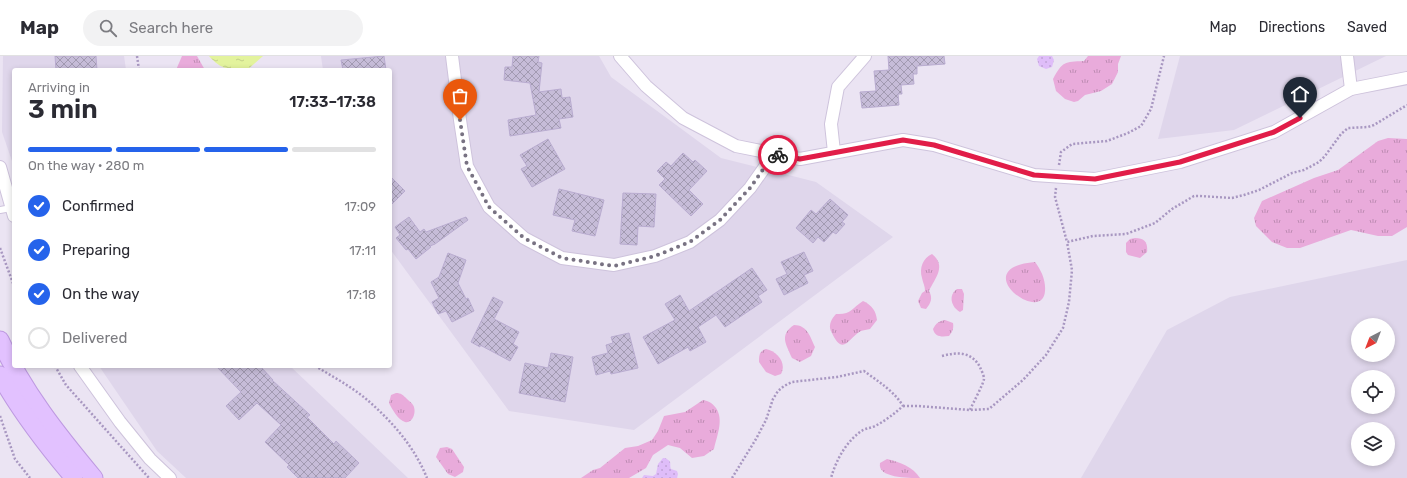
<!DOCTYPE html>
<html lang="en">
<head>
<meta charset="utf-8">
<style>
  body { margin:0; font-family:Rubik,sans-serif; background:#f2f2f3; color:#2b2b33; height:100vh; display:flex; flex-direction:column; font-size:15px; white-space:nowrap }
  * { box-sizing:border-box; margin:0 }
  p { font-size:13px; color:#7c7c81 }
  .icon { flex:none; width:22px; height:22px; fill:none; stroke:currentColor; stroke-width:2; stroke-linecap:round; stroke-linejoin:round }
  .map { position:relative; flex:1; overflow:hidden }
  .details { position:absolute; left:12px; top:12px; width:380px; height:300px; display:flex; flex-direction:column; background:#fff; border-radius:4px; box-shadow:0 2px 6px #0003 }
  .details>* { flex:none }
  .needle { width:26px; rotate:222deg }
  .buttons { position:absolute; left:1351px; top:262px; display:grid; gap:8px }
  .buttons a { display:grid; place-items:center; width:44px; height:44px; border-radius:50%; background:#fff; box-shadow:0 2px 6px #0003; font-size:20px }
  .pin { position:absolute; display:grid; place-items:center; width:34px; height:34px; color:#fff; margin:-41px -17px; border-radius:50% 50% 50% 0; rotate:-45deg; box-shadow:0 0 4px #0007 }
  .pin .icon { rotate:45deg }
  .courier { position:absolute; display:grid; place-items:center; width:40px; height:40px; margin:-20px; border:3px solid #e11d48; border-radius:50%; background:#fff; color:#222; box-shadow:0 1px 5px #0007 }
  .overview em { font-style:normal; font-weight:600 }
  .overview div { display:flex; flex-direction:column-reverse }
  .overview { display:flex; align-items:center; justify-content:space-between; height:68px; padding:0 16px }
  h1 { font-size:26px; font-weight:600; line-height:30px }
  .bar { display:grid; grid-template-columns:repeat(4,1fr); gap:6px 4px; align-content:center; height:48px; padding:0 16px }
  .bar i { height:5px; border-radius:3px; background:#e1e1e2 }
  .bar .selected { background:#2563eb }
  .bar p { grid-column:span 4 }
  ol { padding:0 16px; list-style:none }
  li { display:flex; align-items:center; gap:12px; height:44px }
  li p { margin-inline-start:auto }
  li .icon { padding:4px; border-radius:50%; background:#2563eb; color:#fff; stroke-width:4 }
  li:last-child { color:#7c7c81 }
  li i { width:22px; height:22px; border:2px solid #e1e1e2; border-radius:50% }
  header { display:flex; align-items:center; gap:24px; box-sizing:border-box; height:56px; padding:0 20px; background:#fff; border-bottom:1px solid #e1e1e2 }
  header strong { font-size:19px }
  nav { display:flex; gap:22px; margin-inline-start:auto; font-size:14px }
  .search { width:280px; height:36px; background:#f2f2f3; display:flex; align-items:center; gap:10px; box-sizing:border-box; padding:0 14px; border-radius:22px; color:#7c7c81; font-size:15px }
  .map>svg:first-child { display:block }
  .residential { fill:#dfd6eb; fill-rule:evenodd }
  .grass { fill:url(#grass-tufts) }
  .sand { fill:url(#sand-dots) }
  .water { fill:url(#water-ripples) }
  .building { fill:url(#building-cross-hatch); stroke:#b9acd0 }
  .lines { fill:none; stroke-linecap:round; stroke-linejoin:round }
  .service-casing { stroke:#cec3dc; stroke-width:8 }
  .minor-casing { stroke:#cec3dc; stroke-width:14 }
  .secondary-casing { stroke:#be9ae1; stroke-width:19 }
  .path { stroke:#a897c1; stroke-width:2.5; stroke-dasharray:2 2; stroke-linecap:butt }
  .service { stroke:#fff; stroke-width:6 }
  .minor { stroke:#fff; stroke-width:12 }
  .secondary { stroke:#e2c1ff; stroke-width:17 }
  .done { stroke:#787282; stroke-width:4; stroke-dasharray:0 7.2 }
  .route { stroke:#e11d48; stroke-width:5 }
</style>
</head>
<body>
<header>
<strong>Map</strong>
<div class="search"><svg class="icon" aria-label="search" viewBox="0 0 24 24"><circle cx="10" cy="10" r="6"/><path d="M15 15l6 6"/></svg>Search here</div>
<nav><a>Map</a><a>Directions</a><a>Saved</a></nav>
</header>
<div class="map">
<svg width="1407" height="422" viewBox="0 0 1407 422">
  <defs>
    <pattern id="grass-tufts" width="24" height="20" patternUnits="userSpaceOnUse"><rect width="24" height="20" fill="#e9abdb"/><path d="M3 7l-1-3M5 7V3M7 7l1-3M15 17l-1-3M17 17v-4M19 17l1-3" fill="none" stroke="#be8cb3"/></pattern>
    <pattern id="sand-dots" width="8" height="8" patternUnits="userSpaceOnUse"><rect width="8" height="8" fill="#dfbdf9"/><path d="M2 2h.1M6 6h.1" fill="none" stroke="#c0a3d7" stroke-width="1.8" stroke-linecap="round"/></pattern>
    <pattern id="water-ripples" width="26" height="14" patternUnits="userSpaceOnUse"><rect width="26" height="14" fill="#e3f39d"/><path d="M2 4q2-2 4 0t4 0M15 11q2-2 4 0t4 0" fill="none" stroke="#c4d189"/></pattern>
    <pattern id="building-cross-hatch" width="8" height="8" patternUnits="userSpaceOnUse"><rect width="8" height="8" fill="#c6bcd8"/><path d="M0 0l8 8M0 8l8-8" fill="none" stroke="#a29ab1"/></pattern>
  </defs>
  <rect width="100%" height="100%" fill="#ebe4f3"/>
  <g class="residential">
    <polygon points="3,0 124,0 126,14 14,14 14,111 2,76"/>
    <polygon points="321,0 599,0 611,21 721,102 816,126 893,181 634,374 509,355 390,193 390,14 323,14"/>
    <polygon points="1180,0 1386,0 1234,74 1158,83"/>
    <path d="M1407,204V422H1081L1167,274L1230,241ZM1358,269H1388V299H1358ZM1358,321H1388V351H1358ZM1358,373H1388V403H1358Z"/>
    <polygon points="99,310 290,310 408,422 186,422 157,395"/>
  </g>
  <g class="grass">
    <polygon points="182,0 197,0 205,14 176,14"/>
    <path d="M1088,0H1121L1118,8V16L1112,28L1101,35L1085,39L1078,45L1074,46L1065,43L1056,35L1053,23C1063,5 1064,6 1084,5Z"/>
    <polygon points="1388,82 1407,83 1407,171 1392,180 1378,180 1351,174 1300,192 1287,192 1272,186 1256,170 1254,162 1262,145 1314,122 1338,114 1378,85"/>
    <path d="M1135,182C1145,182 1148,187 1147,196L1140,202L1128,199L1126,196V187L1130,183Z"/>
    <path d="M932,198C947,210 935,222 929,235C933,242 931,247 926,253L921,252L918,245L922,237L925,235C925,230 923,227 922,222C919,212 923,202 932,198Z"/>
    <path d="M1035,206C1041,214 1046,224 1045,235C1043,270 965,212 1035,206Z"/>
    <path d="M957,233H962L964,238L963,254L960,256C951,251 948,239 957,233Z"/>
    <path d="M863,245C872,249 876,255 877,264L870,273C867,274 863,274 861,275C848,282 843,302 831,275C828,269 832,262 836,258C851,259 852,252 863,245Z"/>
    <path d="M945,264L953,267C954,273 952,276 949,280C941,281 935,281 933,273C936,267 939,265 945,264Z"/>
    <path d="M794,269C807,269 810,280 815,291L811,300L800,306L792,302C786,288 779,279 794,269Z"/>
    <path d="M766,293C777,295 787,307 781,318L775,320L766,316L759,306C759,300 759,295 766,293Z"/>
    <path d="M396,337C401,337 403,339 407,343C409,345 412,347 413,349C417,355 413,368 405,366C398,364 392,353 389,347L391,339Z"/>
    <path d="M703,344C709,345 712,347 716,352C724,364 717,379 714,393L704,400L692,402L680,392L668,389L653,399L646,412L629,422H581L593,414L600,412L625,392L638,390L652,384L658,375L664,360L685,356Z"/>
    <polygon points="447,391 452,393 464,411 463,416 455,421 448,418 436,401 440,392"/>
    <path d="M887,403C900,406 913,411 920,422C908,422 877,422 880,407Z"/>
  </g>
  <g class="sand">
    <polygon points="1039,0 1052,0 1054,4 1052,11 1046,13 1039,10 1037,3"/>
    <path d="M663,402H665C673,406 669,407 671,413L677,415L678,418L677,422H642L644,419L653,420L656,418L658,408Z"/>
  </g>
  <path class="water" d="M209,0H263L247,14C230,14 221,14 209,0Z"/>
  <g class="building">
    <polygon points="55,0 96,0 97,14 56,14"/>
    <polygon points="384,0 386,14 343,14 341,4"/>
    <polygon points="513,0 539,0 538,6 542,7 539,36 561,33 562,42 570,41 573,61 559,63 561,72 510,80 508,64 536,59 530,27 504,24 505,11 512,11"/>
    <polygon points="888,0 944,0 945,8 917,10 917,18 913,18 914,28 901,29 902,38 898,38 899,49 862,52 860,36 876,35 874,15 889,14"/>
    <polygon points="548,83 565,113 532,131 521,113 527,110 520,99"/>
    <polygon points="683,97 693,106 695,104 707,115 689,134 703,148 691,160 659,129 665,123 657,115 666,106 671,110"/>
    <polygon points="390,120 405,135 390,150"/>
    <polygon points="559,133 604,144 595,180 572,175 575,164 553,159"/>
    <polygon points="623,137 656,138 654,171 638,170 637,189 620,188"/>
    <polygon points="830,143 848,159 842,166 845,168 836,178 833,176 824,186 818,181 813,187 796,172 811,154 816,158"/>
    <polygon points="409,161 420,176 424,173 426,176 466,161 468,164 435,188 430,190 431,191 416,203 408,193 406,194 396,182 400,179 395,171"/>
    <polygon points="804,196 813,215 804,219 808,227 784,239 776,223 787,218 781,206"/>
    <polygon points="448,197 466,204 458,227 466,243 468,242 474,255 452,266 446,255 438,258 432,246 439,242 431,226 439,221"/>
    <polygon points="752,212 767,234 758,240 762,246 725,271 716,259 698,271 706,286 690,295 688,291 658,308 643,281 675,264 665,248 680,239 689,255"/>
    <polygon points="493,241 503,246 494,263 519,276 513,288 518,291 510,305 480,289 480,291 471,286"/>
    <polygon points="629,277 638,312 611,318 610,315 596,319 592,301 608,297 606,289 613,287 611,281"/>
    <polygon points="551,297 573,301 565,346 519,337 525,307 548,312"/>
    <polygon points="216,310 260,310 273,324 272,324 310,359 307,361 334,388 336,385 359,407 345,422 298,422 287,411 289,409 265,386 281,369 257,347 239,364 226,350 241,336"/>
  </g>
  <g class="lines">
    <g class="service-casing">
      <polyline id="service" points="0,154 11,152"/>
    </g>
    <g class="minor-casing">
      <g id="minor">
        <polyline points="452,0 460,64 467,110 489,151 524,182 562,202 614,209 655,200 690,186 720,164 750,132 774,98"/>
        <polyline points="620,0 646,30 683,62 736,90 800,103 903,84 934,89 1034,119 1095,123 1180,106 1274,76 1351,33 1407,22"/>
        <polyline points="1347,0 1351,33"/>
        <polyline points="834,96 831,68 838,31 865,0"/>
        <polyline points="0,111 14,160"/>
        <polyline points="80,310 120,366 150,403 170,422"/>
      </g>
    </g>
    <g class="secondary-casing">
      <g id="secondary">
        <path d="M0,284C23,335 59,380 94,422"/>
        <path d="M0,319C21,357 46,389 74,422"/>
      </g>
    </g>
    <g class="path">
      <polyline points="137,0 139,14"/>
      <polyline points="1059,109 1061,96 1072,88 1107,85 1128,77 1141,70 1151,53 1164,0"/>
      <polyline points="1056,132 1055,141 1067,186 1093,180 1126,178 1155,167 1172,153 1194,140 1200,140 1232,142 1244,139 1259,134 1292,117 1304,114 1319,106 1325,100 1341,78 1348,72 1368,71 1374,69 1407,49"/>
      <polyline points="0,192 14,230"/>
      <path d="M942,300C957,296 971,295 980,311C981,314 984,319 984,323C983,329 973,347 970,354"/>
      <polyline points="55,310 66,329 149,422"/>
      <path d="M315,310C332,320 350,330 365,342C391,364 414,390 427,422"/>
      <polyline points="903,350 918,350 970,354 989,353 1023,324 1046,299 1063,272 1069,246 1072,214 1067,186"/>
      <polyline points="0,360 15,403 30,422"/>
      <path d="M732,422L756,383L766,364L773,343L778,335L784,330L792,326L837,321L864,315C879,326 894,335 903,350C894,358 885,365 875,370C871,372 867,372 863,374C847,384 836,404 831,422"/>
    </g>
    <use href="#service" class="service"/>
    <use href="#minor" class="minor"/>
    <use href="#secondary" class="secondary"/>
  </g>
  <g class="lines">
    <polyline class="done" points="460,64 467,110 489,151 524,182 562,202 614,210 655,200 690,186 720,164 750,132 774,98 778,99"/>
    <polyline class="route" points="778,99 800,103 903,84 934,89 1034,119 1095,123 1180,106 1274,76 1300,62"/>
  </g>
</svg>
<div class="buttons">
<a><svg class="needle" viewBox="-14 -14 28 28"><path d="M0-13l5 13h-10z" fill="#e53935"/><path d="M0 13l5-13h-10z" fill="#7c7c81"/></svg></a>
<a><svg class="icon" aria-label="locate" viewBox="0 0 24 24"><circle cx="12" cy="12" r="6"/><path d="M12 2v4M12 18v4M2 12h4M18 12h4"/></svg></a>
<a><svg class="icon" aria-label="layers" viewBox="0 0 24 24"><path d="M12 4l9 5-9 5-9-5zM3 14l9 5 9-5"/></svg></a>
</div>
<div class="pin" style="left:460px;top:64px;background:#ea580c"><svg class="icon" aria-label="bag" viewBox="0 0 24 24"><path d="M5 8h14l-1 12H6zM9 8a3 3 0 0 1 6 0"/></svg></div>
<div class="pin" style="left:1300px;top:62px;background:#1f2937"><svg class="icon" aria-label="home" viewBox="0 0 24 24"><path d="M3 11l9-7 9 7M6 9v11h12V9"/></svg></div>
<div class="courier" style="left:778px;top:99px"><svg class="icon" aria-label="bike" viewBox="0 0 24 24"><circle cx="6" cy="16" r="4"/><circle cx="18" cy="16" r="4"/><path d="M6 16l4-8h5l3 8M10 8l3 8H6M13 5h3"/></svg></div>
<section class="details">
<div class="overview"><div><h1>3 min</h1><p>Arriving in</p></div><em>17:33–17:38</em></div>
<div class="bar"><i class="selected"></i><i class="selected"></i><i class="selected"></i><i></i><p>On the way · 280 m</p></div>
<ol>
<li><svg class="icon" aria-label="check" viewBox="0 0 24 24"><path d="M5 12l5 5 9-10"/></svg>Confirmed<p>17:09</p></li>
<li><svg class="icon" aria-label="check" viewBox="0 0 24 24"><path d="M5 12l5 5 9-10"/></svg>Preparing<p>17:11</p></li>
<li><svg class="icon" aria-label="check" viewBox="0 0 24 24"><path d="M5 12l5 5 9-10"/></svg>On the way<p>17:18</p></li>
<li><i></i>Delivered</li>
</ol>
</section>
</div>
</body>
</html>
